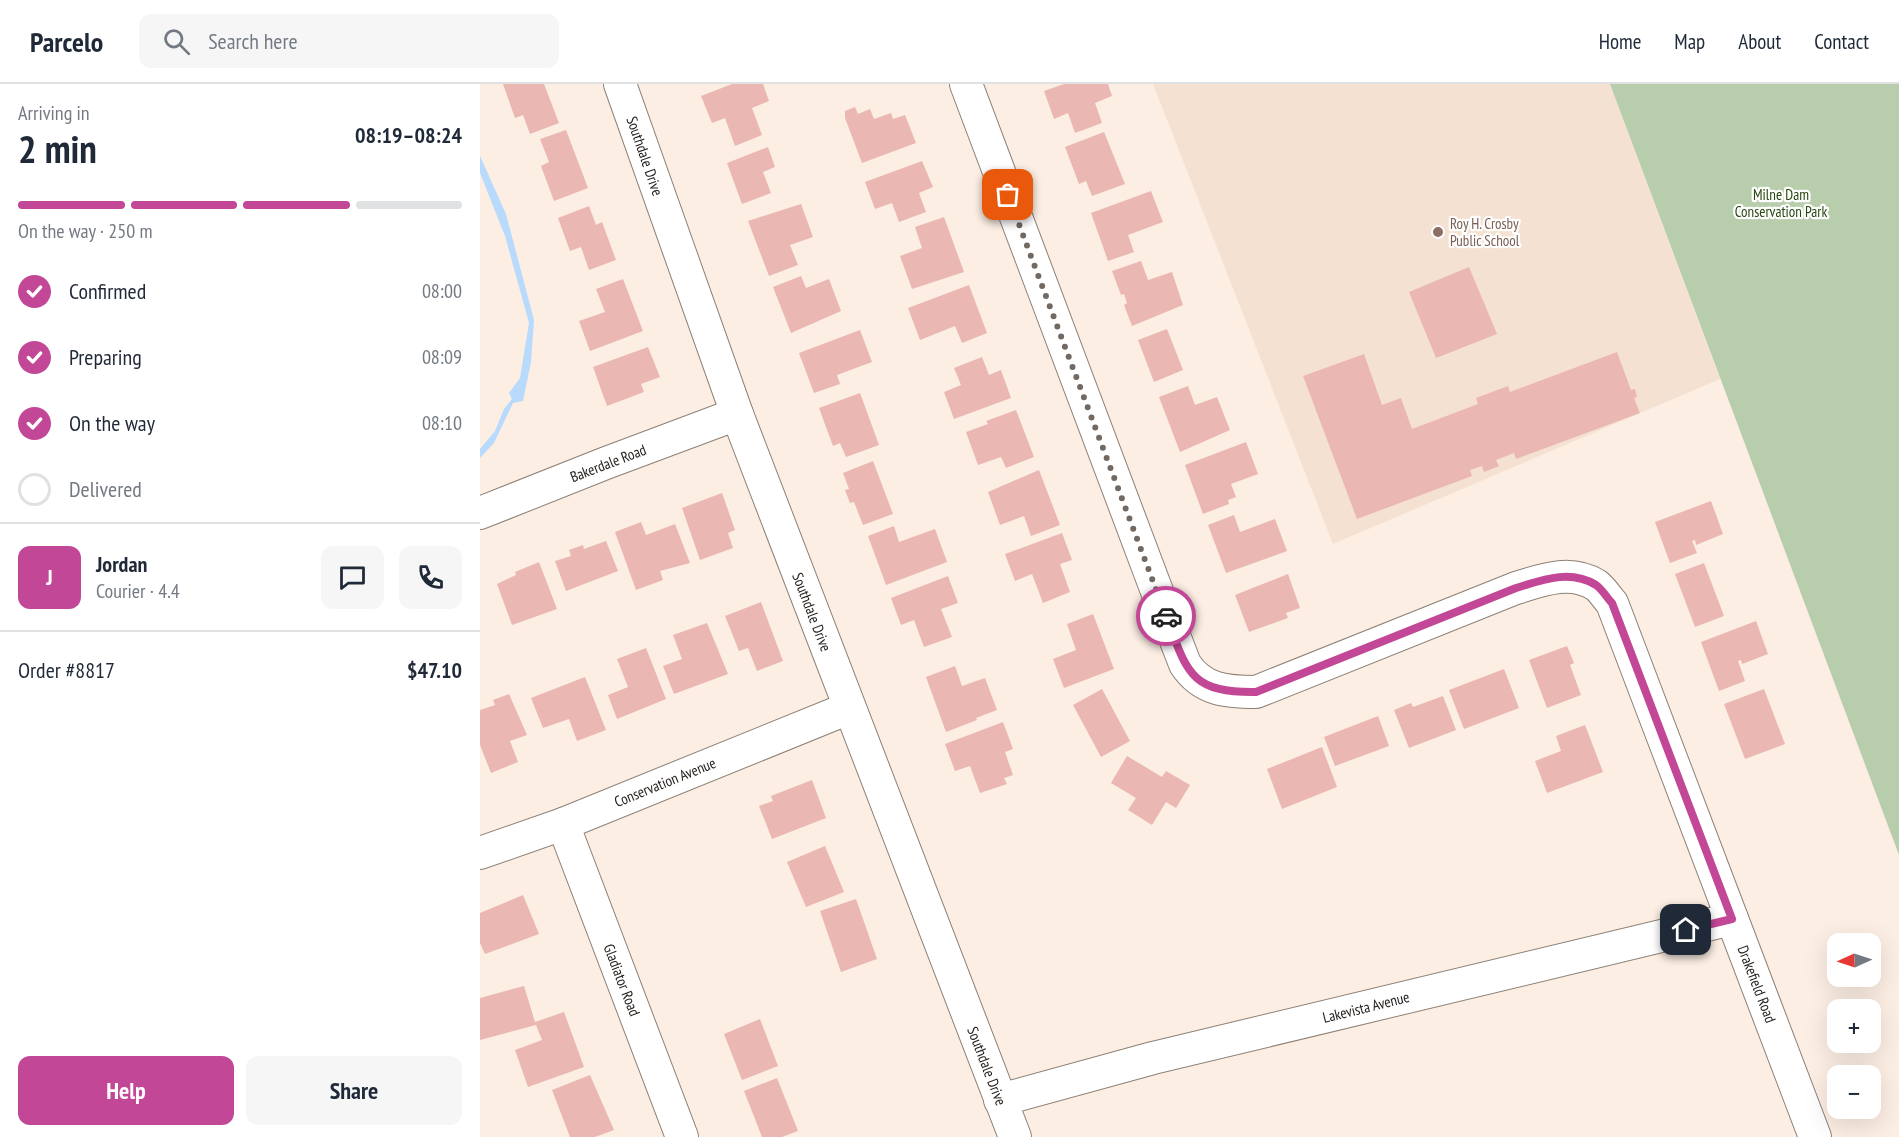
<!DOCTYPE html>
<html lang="en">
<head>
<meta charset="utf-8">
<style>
  body { margin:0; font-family:"PT Sans Narrow",sans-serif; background:#f6f6f7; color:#1f2937; height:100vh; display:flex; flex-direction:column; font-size:22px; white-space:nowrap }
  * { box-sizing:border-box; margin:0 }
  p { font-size:20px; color:#747a83 }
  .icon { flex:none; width:33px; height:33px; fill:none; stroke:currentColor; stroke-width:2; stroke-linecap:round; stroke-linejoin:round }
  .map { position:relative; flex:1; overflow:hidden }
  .panel { display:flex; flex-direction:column; background:#fff; width:480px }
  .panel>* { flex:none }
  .needle { width:39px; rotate:267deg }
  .fabs { position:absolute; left:1347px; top:849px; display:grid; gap:12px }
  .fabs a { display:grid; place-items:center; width:54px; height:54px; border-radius:12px; background:#fff; box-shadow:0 6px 24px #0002; font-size:30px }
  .pin { position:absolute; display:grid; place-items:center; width:51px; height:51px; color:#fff; margin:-26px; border-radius:12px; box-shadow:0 3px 9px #0006 }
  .courier { position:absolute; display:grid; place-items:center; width:60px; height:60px; margin:-30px; border:4px solid #c34797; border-radius:50%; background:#fff; color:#222; box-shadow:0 2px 8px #0007 }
  .overview em { font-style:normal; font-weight:700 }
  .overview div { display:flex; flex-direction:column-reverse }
  .overview { display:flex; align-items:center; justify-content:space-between; height:102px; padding:0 18px }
  h1 { font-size:39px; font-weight:700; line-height:45px }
  .bar { display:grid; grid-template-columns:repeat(4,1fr); gap:9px 6px; align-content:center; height:72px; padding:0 18px }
  .bar i { height:8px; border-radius:4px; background:#e0e1e3 }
  .bar .selected { background:#c34797 }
  .bar p { grid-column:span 4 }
  .line { display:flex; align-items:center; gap:15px; padding:0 18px; border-top:2px solid #e0e1e3 }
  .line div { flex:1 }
  .round { display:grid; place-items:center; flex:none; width:63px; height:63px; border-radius:12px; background:#f6f6f7 }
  ol { padding:0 18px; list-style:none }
  li { display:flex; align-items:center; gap:18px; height:66px }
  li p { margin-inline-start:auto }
  li .icon { padding:6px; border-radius:50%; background:#c34797; color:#fff; stroke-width:4 }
  li:last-child { color:#747a83 }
  li i { width:33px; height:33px; border:3px solid #e0e1e3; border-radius:50% }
  .primary-button { display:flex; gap:12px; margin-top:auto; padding:12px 18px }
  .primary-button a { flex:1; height:69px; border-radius:12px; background:#c34797; color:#fff; font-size:24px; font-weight:700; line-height:69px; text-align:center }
  .primary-button a+a { background:#f6f6f7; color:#1f2937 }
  header { display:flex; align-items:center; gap:36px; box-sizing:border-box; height:84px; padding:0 30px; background:#fff; border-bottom:2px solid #e0e1e3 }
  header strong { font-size:28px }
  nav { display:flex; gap:33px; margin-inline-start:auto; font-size:21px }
  .search { width:420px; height:54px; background:#f6f6f7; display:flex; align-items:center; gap:15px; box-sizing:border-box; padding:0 21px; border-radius:12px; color:#747a83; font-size:22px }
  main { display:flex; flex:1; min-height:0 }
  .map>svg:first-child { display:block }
  .built { fill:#f5e1d1 }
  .green { fill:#b8cdab }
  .water { fill:#b8dafc }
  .building { fill:#eab7b3 }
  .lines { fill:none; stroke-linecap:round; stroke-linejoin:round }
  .minor-casing { stroke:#8c8076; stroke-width:34 }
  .minor { stroke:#fff; stroke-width:32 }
  .done { stroke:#716962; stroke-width:6; stroke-dasharray:0 10.8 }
  .route { stroke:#c34797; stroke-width:8 }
  .education-dot { fill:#8d6e63; stroke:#fefefe; stroke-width:2 }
  .labels { text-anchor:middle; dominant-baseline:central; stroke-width:4.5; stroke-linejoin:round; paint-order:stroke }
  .street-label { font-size:15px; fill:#26211d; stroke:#fefefe }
  .park-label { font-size:15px; fill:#294710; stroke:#fefefe }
  .education-label { font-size:15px; fill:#785e54; stroke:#fefefe; text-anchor:start }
</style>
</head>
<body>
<header>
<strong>Parcelo</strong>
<div class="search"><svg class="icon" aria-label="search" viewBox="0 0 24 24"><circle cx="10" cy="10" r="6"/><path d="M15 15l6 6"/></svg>Search here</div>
<nav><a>Home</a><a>Map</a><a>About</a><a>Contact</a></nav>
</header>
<main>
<section class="panel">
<div class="overview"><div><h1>2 min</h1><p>Arriving in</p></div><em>08:19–08:24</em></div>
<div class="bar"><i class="selected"></i><i class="selected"></i><i class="selected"></i><i></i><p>On the way · 250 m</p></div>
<ol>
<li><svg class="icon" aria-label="check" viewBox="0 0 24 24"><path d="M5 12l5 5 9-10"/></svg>Confirmed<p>08:00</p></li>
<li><svg class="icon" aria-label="check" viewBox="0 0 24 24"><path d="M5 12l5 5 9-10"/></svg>Preparing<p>08:09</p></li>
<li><svg class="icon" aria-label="check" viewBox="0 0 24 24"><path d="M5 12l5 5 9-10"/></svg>On the way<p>08:10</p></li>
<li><i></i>Delivered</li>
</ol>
<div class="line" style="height:108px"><b class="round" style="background:#c34797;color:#fff">J</b><div><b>Jordan</b><p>Courier · 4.4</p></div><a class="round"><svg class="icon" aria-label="chat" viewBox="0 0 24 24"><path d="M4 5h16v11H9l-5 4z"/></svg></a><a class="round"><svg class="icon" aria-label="phone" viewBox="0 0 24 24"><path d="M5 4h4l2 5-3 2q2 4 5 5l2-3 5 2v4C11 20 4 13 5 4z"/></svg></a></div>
<div class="line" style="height:78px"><div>Order #8817</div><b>$47.10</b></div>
<div class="primary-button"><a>Help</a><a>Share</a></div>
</section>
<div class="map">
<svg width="1419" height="1053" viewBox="0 0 1419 1053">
  <rect width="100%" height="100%" fill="#fceee3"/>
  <polygon class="built" points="673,0 1130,0 1240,295 853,460"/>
  <polygon class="green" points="1130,0 1419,0 1419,771"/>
  <polygon class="water" points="0,72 26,130 54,236 51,278 43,317 33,319 14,359 0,374 0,365 15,347 24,325 32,315 29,309 40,294 49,239 25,152 0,89"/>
  <g class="building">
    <polygon points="23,0 64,0 79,39 50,50 43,31 35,34"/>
    <polygon points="252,0 283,0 289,17 272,24 282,51 255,62 245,34 232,39 221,12"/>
    <polygon points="584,0 628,0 632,12 615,19 622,39 595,49 588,29 574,35 564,7"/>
    <polygon points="375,23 378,30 390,25 394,35 411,29 413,35 425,31 436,59 382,79 365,34 365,27"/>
    <polygon points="86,46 108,104 74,117 61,82 69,78 60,55"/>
    <polygon points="624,48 645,100 612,112 606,97 599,100 585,63"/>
    <polygon points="288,63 295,83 283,88 291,109 262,120 247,79"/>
    <polygon points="442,77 453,103 439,109 446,128 419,138 412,119 395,125 385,98"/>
    <polygon points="671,107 683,138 648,151 654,168 628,177 611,129"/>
    <polygon points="321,120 333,153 310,161 318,181 289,192 268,137"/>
    <polygon points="109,122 116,141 122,138 136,176 109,186 101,163 90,167 78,134"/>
    <polygon points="464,133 484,188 432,205 420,172 442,164 435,143"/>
    <polygon points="661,177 668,196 692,188 703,221 652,242 644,221 647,219 644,210 641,211 632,187"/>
    <polygon points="989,183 1017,250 956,274 929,208"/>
    <polygon points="321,192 326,204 349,195 361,227 311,249 293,203"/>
    <polygon points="143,195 163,247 110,267 99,237 125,228 116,205"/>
    <polygon points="489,201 507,249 482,259 475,242 440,256 428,224"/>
    <polygon points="687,245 703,286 674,298 658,256"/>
    <polygon points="380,246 392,278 357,291 360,300 334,309 319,269"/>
    <polygon points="168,263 180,293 161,300 164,308 127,322 113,283"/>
    <polygon points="1137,268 1151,306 1155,305 1157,313 1154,314 1160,329 1036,375 1034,369 1016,376 1019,382 1004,388 1002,382 990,386 992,392 877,435 823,292 884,270 902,321 921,314 932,345 998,320 996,314 1028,302 1030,308"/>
    <polygon points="502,273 509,291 521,286 531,314 474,335 464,308 481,301 474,284"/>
    <polygon points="708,302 715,321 737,313 750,346 700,368 679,313"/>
    <polygon points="380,309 399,361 366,373 360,359 353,362 339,324"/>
    <polygon points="536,326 554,373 526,384 521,373 498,381 486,348 508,340 506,337"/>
    <polygon points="766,358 778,390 751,400 756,413 748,416 749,420 723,430 705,381"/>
    <polygon points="393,377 413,430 383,441 374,418 370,419 365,406 369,405 363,389"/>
    <polygon points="559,386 580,441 551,452 544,432 520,441 508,408"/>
    <polygon points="242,409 255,446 248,449 253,464 220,476 202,424"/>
    <polygon points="1231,417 1243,450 1216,461 1215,456 1212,457 1217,469 1190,479 1175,438"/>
    <polygon points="754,431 760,448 795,435 807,467 746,489 728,441"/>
    <polygon points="161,438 166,451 195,440 210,479 180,487 183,496 156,506 135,448"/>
    <polygon points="414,442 419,458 455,445 467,478 406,501 388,452"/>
    <polygon points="582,449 592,476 580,480 590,508 563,519 552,490 535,497 525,470"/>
    <polygon points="126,457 138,487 86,507 75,477 91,472 89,466 103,461 104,465"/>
    <polygon points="59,478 77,525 32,541 17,500 36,491 35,488"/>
    <polygon points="1224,479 1244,532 1215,543 1195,490"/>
    <polygon points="808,490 820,524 806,529 808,534 769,548 755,511"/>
    <polygon points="468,492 478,519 461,525 472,553 444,563 434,536 421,541 411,514"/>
    <polygon points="281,518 303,577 277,587 268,564 259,567 245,532"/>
    <polygon points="613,530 634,585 584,604 573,575 596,566 587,540"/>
    <polygon points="1276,537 1288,570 1262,580 1261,576 1258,577 1265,597 1239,607 1221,558"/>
    <polygon points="227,539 248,590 194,610 183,582 202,575 193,551"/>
    <polygon points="1087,562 1094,579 1090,581 1101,611 1067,624 1049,576"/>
    <polygon points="166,564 186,615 137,635 128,611 148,603 137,575"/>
    <polygon points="475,582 482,602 505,594 517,626 496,634 497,636 466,648 446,593"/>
    <polygon points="1024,585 1039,624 984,645 969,606"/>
    <polygon points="105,593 126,646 97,657 89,635 63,644 51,614"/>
    <polygon points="622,605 650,657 621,673 593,621"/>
    <polygon points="1284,605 1305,660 1265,675 1244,620"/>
    <polygon points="29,610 47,651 30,657 38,678 11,689 0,661 0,626 15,621 13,616"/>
    <polygon points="963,612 976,646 929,664 914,626 931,619 933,623"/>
    <polygon points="898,632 909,662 855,682 844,653"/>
    <polygon points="523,638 533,665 525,668 533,691 524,694 527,700 500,709 490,682 475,687 465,660"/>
    <polygon points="1105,641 1123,688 1067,709 1055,677 1081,667 1076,652"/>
    <polygon points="842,663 857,703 802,725 787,685"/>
    <polygon points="647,672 682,693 686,687 710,701 696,724 686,718 672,741 648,726 656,714 631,699"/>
    <polygon points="332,696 346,734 292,755 279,722 293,717 291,712"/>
    <polygon points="345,762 364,808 326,823 307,778"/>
    <polygon points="43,811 59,850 5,870 0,859 0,829"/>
    <polygon points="376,815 397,875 361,888 340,827"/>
    <polygon points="44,902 55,938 84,928 104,983 48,1003 35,966 62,956 56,941 0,956 0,914"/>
    <polygon points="280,935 298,982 262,996 244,950"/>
    <polygon points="110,991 134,1046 115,1053 90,1053 72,1006"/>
    <polygon points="297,994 318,1047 302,1053 282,1053 264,1007"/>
  </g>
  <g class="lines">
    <g class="minor-casing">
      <g id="minor">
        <polyline points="140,0 257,330 535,1053"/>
        <path d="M486,0L675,502L705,580C722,606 746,608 776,608L1036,504C1062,496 1090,485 1116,501C1122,505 1127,514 1132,519L1335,1053"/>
        <polyline points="0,429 126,379 257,330"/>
        <polyline points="83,740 202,1053"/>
        <polyline points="0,769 83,740 369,624"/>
        <polyline points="520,1016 673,974 1252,835"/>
      </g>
    </g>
    <use href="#minor" class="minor"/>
  </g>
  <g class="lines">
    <polyline class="done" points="528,111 686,532"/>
    <path class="route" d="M686,532C707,587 709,609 776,608L1036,504C1062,496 1090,485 1116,501C1122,505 1127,514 1132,519L1252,835L1206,846"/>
  </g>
  <circle class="education-dot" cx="958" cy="148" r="6"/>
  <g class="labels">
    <g class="street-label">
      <text transform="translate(165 72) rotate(71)">Southdale Drive</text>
      <text transform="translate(128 379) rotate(-21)">Bakerdale Road</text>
      <text transform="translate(332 528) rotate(69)">Southdale Drive</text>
      <text transform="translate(185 698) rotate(-22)">Conservation Avenue</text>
      <text transform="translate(142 896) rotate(69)">Gladiator Road</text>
      <text transform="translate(1277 900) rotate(69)">Drakefield Road</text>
      <text transform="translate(886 923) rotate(-14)">Lakevista Avenue</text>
      <text transform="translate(507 982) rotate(69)">Southdale Drive</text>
    </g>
    <g class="park-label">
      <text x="1301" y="110">Milne Dam<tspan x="1301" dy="17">Conservation Park</tspan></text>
    </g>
    <g class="education-label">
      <text x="970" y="139">Roy H. Crosby<tspan x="970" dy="17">Public School</tspan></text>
    </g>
  </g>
</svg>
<div class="fabs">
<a><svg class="needle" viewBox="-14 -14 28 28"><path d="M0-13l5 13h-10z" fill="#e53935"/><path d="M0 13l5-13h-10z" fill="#747a83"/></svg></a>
<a>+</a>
<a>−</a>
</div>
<div class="pin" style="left:528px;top:111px;background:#ea580c"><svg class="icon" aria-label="bag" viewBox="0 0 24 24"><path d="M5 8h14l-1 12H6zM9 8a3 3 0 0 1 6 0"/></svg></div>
<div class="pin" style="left:1206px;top:846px;background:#1f2937"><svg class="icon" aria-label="home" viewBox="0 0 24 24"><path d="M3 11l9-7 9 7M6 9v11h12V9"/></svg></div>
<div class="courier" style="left:686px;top:532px"><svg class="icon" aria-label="car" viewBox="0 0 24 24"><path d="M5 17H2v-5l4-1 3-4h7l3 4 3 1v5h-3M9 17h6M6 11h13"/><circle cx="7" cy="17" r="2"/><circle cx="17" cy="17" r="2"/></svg></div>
</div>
</main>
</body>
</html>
